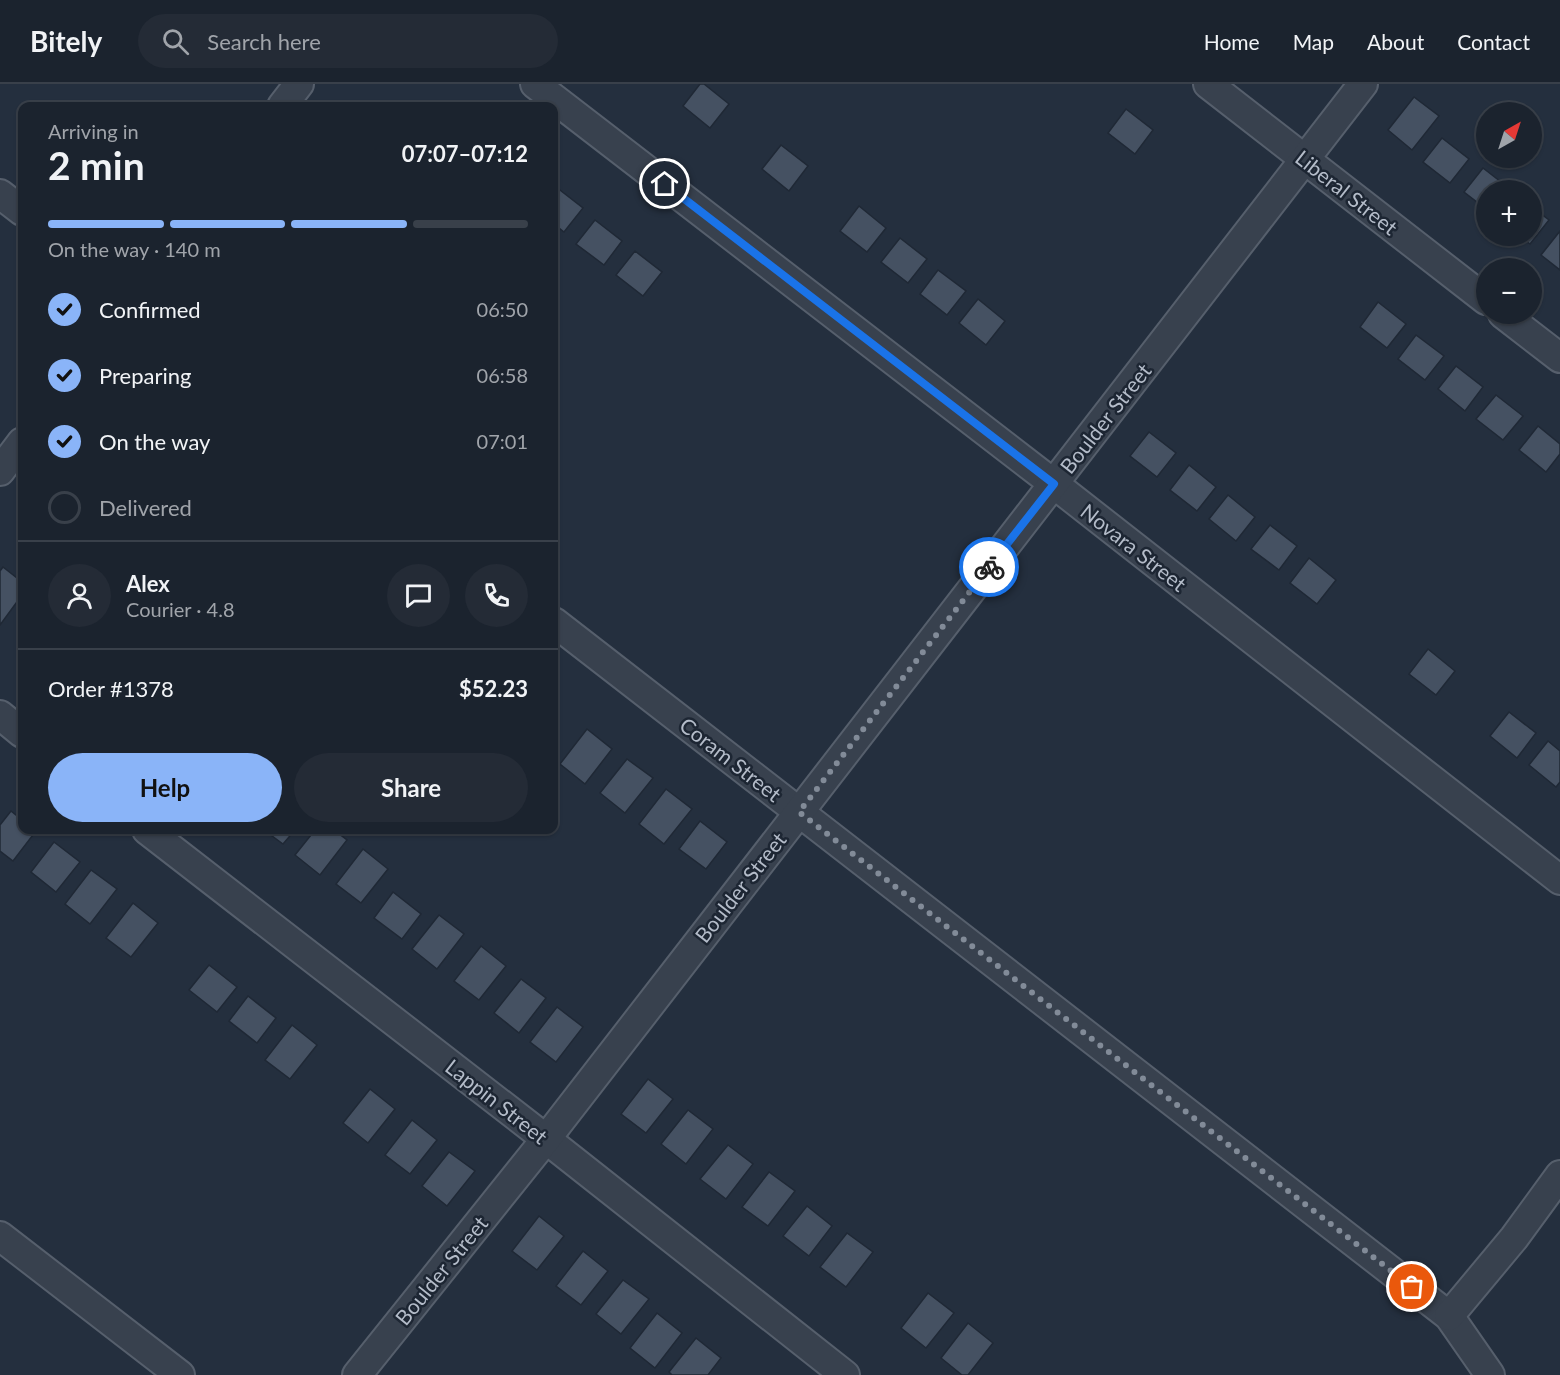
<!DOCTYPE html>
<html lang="en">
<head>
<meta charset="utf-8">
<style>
  body { margin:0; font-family:Lato,sans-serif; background:#242b36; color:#f1f3f6; height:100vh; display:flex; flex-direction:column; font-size:22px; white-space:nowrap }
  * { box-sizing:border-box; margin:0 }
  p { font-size:20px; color:#a0a4aa }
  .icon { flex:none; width:33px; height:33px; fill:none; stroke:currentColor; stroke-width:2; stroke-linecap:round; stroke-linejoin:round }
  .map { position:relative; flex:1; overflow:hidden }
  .drawer { position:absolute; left:18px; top:18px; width:540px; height:732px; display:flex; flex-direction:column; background:#1b232e; border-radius:12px; box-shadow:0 2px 4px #0004,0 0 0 2px #39404a }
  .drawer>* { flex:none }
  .needle { width:39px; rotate:39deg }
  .tools { position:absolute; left:1476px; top:18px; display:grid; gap:12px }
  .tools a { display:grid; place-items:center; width:66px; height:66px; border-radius:50%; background:#1b232e; box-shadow:0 2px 4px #0004,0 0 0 2px #39404a; font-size:30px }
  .pin { position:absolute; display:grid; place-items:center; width:51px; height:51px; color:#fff; margin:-26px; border:3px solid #fff; border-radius:50%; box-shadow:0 2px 6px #0007 }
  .courier { position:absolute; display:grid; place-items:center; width:60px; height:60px; margin:-30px; border:4px solid #1a73e8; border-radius:50%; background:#fff; color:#222; box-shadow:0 2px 8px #0007 }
  .head em { font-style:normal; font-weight:700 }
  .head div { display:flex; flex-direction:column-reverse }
  .head { display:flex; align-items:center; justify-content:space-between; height:102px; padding:0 30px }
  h1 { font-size:39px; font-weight:700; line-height:45px }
  .bar { display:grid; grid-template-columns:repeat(4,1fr); gap:9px 6px; align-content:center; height:72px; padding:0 30px }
  .bar i { height:8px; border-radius:4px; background:#39404a }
  .bar .current { background:#8ab4f8 }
  .bar p { grid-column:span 4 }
  .line { display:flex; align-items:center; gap:15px; padding:0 30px; border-top:2px solid #39404a }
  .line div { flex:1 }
  .round { display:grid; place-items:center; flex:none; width:63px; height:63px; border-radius:32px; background:#242b36 }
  ol { padding:0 30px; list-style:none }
  li { display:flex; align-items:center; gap:18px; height:66px }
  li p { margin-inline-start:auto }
  li .icon { padding:6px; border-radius:50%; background:#8ab4f8; color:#111; stroke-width:4 }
  li:last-child { color:#a0a4aa }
  li i { width:33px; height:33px; border:3px solid #39404a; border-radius:50% }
  .cta { display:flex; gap:12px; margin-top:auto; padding:12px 30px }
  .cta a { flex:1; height:69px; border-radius:36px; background:#8ab4f8; color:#111; font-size:24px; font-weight:700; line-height:69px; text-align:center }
  .cta a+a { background:#242b36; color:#f1f3f6 }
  header { display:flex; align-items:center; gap:36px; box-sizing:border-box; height:84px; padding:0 30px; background:#1b232e; border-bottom:2px solid #39404a }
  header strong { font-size:28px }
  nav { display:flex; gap:33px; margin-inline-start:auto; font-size:21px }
  .search { width:420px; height:54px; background:#242b36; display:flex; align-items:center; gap:15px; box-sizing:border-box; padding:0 21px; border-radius:33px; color:#a0a4aa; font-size:22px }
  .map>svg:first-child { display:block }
  .building { fill:#455162; stroke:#1f2835; stroke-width:1.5 }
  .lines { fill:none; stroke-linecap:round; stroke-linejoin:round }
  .minor-casing { stroke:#565f6c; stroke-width:32 }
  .minor { stroke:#38414e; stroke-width:28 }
  .done { stroke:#828b98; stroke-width:6; stroke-dasharray:0 10.8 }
  .route { stroke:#1a73e8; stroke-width:8 }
  .labels { text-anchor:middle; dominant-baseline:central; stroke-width:5; stroke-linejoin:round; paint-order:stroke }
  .street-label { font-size:21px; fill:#b4bcc9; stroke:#1d2633 }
</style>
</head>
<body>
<header>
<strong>Bitely</strong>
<div class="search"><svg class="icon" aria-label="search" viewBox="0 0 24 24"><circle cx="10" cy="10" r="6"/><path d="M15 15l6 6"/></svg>Search here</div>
<nav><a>Home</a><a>Map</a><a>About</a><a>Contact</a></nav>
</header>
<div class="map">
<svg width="1560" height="1291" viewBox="0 0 1560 1291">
  <rect width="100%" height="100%" fill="#242f3e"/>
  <g class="building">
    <polygon points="700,0 704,0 729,20 710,44 683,22"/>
    <polygon points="1414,13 1439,32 1412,66 1388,46"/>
    <polygon points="1126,25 1153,46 1135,70 1108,49"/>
    <polygon points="1442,54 1469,75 1450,99 1423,78"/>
    <polygon points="781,61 808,82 789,107 762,85"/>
    <polygon points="1483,84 1510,105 1509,106 1486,106 1486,125 1464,108"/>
    <polygon points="556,103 583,124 564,148 554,140 554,106"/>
    <polygon points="859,122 886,144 867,168 840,147"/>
    <polygon points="1532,123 1549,136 1530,160 1519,152 1532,152"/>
    <polygon points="595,136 622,157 604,181 576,160"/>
    <polygon points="1560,147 1560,186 1541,171"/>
    <polygon points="900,154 927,175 908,199 881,178"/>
    <polygon points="635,167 662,188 643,212 616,191"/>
    <polygon points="938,186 966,207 947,231 920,210"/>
    <polygon points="978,215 1005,237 986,261 959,239"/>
    <polygon points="1378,218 1406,240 1387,264 1360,243"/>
    <polygon points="1416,251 1444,272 1425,296 1398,275"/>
    <polygon points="1456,282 1483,303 1465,327 1438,305"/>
    <polygon points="1496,311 1523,332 1503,356 1476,335"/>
    <polygon points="1538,342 1560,360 1560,370 1546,388 1519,366"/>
    <polygon points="1149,348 1176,369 1157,393 1130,372"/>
    <polygon points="1189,381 1216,403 1197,427 1170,406"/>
    <polygon points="1228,411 1255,433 1236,457 1209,435"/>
    <polygon points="1270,441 1297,462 1279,486 1251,465"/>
    <polygon points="1309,474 1336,496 1317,520 1290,499"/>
    <polygon points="3,483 22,498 22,511 0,541 0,487"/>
    <polygon points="1428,565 1455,587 1436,611 1409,590"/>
    <polygon points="1509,628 1536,649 1517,674 1490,652"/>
    <polygon points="587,645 612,665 585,700 560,680"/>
    <polygon points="1548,657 1560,667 1560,698 1556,703 1529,681"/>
    <polygon points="627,675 653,694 625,729 600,709"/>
    <polygon points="666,705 692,725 664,760 639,740"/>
    <polygon points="11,727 22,736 22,746 36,747 13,777 0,767 0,741"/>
    <polygon points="700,737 727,758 706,785 679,765"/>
    <polygon points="264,746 295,746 283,760"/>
    <polygon points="315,746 334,746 347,756 320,791 295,771"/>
    <polygon points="54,758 80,778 56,808 31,788"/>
    <polygon points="363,765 388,785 361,819 336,800"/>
    <polygon points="91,786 117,805 90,840 65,820"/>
    <polygon points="393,808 421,830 402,855 374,834"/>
    <polygon points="133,819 158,839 131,873 106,854"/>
    <polygon points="439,831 464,850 437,885 412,865"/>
    <polygon points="481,862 506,882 479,916 454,897"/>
    <polygon points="209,881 237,903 217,928 189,906"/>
    <polygon points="521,895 546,914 519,949 494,929"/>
    <polygon points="248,912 276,934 257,959 229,937"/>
    <polygon points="557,923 583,943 556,978 530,958"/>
    <polygon points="292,941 317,961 290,995 265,976"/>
    <polygon points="648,995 673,1015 646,1049 621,1030"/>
    <polygon points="370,1005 395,1025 368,1059 343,1039"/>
    <polygon points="688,1026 713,1045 686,1080 661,1060"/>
    <polygon points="412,1036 437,1056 410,1090 385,1071"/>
    <polygon points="728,1061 753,1080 726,1115 700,1095"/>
    <polygon points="449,1068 475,1087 447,1122 422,1102"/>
    <polygon points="769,1088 795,1107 768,1142 742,1123"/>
    <polygon points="807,1122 832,1142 809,1172 783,1152"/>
    <polygon points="539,1132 564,1152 537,1186 512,1167"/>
    <polygon points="847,1149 873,1168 846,1203 820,1183"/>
    <polygon points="583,1167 608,1187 581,1221 556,1202"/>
    <polygon points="623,1196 649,1215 621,1250 596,1230"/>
    <polygon points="928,1209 954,1229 926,1264 901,1244"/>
    <polygon points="657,1229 682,1249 655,1284 630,1264"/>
    <polygon points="968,1239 993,1259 968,1291 962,1291 941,1274"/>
    <polygon points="696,1254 721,1274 708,1291 672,1291 669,1288"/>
  </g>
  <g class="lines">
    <g class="minor-casing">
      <g id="minor">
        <polyline points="535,0 1054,400 1560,796"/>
        <polyline points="1208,0 1486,216"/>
        <polyline points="282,22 299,0"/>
        <polyline points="0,110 22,127"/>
        <polyline points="1503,230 1560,274"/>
        <polyline points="0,387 22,358"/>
        <polyline points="554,538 1449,1232 1490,1291"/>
        <polyline points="0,631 22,649"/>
        <polyline points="147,746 546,1055 845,1291"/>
        <polyline points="0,1152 180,1291"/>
        <polyline points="1449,1232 1514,1154 1560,1091"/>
        <polyline points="357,1291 546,1055 1363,0"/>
      </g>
    </g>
    <use href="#minor" class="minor"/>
  </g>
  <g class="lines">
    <polyline class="done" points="989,483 799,728 1412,1203"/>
    <polyline class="route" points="665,100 1054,400 989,483"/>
  </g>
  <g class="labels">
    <g class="street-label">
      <text transform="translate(1347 108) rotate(38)">Liberal Street</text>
      <text transform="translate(1105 334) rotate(-52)">Boulder Street</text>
      <text transform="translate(1134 463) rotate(38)">Novara Street</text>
      <text transform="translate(731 675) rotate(38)">Coram Street</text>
      <text transform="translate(740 803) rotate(-52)">Boulder Street</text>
      <text transform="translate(497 1017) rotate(38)">Lappin Street</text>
      <text transform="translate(441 1186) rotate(-51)">Boulder Street</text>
    </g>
  </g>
</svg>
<div class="tools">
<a><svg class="needle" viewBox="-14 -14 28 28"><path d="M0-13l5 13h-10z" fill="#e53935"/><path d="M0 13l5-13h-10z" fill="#a0a4aa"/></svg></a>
<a>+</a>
<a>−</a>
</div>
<div class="pin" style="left:1412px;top:1203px;background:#ea580c"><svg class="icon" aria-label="bag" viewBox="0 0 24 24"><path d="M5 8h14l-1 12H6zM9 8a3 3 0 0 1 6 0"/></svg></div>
<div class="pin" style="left:665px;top:100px;background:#1f2937"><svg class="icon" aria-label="home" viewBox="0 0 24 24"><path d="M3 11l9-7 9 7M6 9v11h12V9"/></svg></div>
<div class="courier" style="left:989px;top:483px"><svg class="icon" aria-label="bike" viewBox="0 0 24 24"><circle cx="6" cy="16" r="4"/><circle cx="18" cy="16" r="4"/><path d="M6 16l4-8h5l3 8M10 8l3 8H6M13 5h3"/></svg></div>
<section class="drawer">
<div class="head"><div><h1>2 min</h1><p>Arriving in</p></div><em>07:07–07:12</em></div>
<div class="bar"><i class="current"></i><i class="current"></i><i class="current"></i><i></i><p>On the way · 140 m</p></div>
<ol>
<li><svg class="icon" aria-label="check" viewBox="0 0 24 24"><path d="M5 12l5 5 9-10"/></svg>Confirmed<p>06:50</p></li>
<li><svg class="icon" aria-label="check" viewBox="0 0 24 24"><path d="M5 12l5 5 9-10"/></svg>Preparing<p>06:58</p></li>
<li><svg class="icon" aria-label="check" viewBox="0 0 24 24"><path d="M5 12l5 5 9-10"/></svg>On the way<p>07:01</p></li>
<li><i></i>Delivered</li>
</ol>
<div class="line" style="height:108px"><a class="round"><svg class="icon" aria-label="person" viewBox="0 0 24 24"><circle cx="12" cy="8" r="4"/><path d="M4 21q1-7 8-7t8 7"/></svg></a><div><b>Alex</b><p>Courier · 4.8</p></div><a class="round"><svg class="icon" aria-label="chat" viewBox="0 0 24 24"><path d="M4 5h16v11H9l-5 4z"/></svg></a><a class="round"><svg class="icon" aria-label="phone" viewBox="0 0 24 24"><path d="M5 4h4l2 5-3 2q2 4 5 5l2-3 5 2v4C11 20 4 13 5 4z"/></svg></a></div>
<div class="line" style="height:78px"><div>Order #1378</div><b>$52.23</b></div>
<div class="cta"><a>Help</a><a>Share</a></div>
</section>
</div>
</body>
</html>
